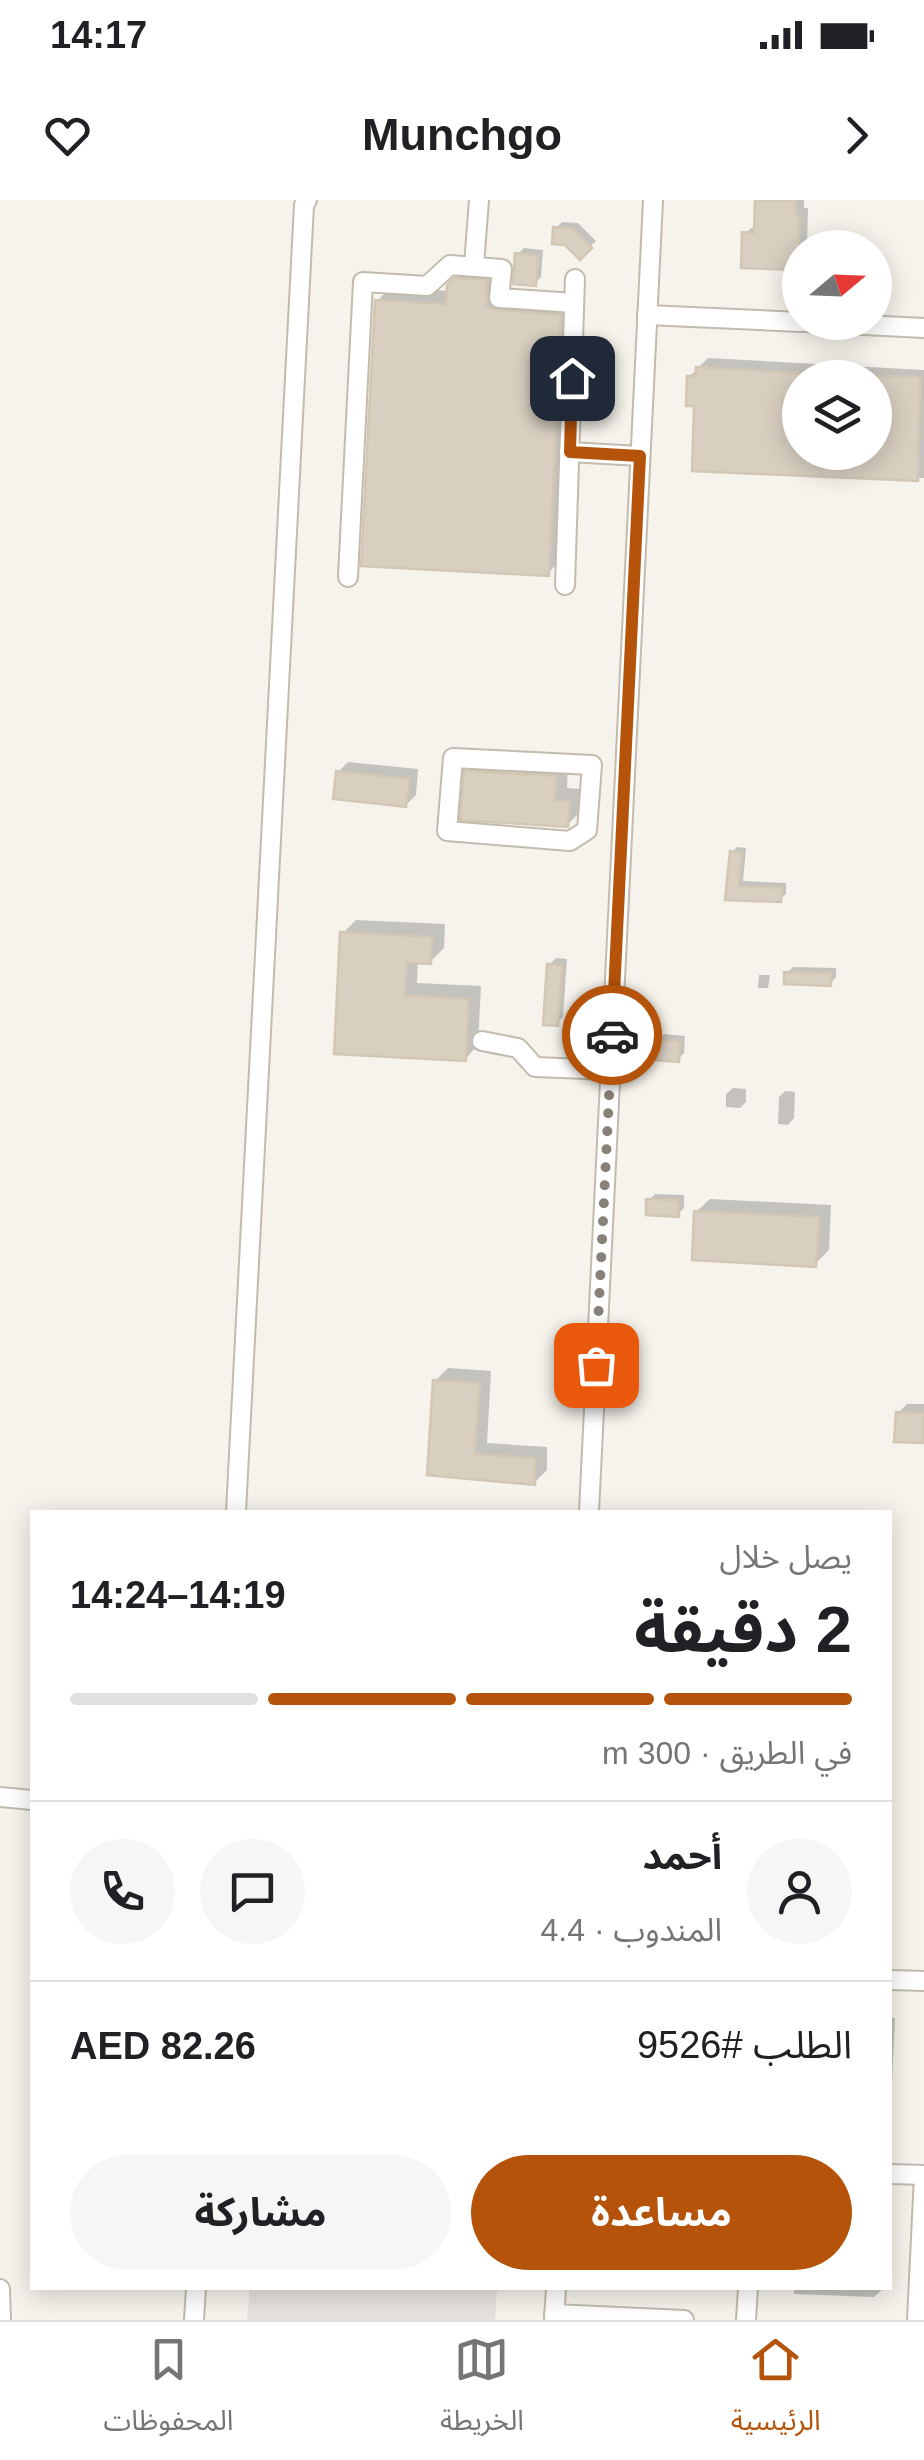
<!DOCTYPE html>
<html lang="ar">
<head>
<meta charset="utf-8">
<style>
  body { margin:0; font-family:Helvetica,"Noto Sans Arabic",sans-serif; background:#f6f6f6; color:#202124; direction:rtl; height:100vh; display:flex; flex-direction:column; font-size:38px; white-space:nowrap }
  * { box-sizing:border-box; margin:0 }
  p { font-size:32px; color:#757577 }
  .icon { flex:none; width:55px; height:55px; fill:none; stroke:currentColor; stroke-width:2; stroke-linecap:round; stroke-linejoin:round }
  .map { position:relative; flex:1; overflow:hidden; direction:ltr }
  .side { position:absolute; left:30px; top:1310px; width:862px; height:780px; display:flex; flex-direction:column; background:#fff; border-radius:0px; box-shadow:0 5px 25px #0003; direction:rtl }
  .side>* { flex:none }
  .needle { width:65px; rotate:71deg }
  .buttons { position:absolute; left:782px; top:30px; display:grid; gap:20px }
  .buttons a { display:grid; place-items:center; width:110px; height:110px; border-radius:50%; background:#fff; box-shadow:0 5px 25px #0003; font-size:50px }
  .pin { position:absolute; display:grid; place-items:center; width:85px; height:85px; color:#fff; margin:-42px; border-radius:20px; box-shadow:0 5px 15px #0006 }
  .courier { position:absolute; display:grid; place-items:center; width:100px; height:100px; margin:-50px; border:8px solid #b45309; border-radius:50%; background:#fff; color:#222; box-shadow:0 2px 12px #0007 }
  .overview em { font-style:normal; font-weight:700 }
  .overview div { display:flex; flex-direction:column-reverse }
  .overview { display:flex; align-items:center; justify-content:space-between; height:170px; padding:0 40px }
  h1 { font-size:65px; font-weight:700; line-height:75px }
  .bar { display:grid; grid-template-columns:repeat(4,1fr); gap:15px 10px; align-content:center; height:120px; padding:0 40px }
  .bar i { height:12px; border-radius:8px; background:#e0e0e0 }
  .bar .on { background:#b45309 }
  .bar p { grid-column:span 4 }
  .line { display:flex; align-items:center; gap:25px; padding:0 40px; border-top:2px solid #e0e0e0 }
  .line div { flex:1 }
  .round { display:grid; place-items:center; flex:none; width:105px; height:105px; border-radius:52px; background:#f6f6f6 }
  .cta { display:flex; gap:20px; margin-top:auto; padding:20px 40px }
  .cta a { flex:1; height:115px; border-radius:60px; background:#b45309; color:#fff; font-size:40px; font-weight:700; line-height:115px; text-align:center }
  .cta a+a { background:#f6f6f6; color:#202124 }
  .status { display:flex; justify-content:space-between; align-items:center; height:70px; padding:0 50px; background:#fff; direction:ltr }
  .status svg { height:28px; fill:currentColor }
  header { display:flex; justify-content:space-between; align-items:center; height:130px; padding:0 40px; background:#fff; font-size:45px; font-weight:700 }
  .dock { display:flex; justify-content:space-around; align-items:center; height:140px; border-top:2px solid #e0e0e0; background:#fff; font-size:28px; color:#757577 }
  .dock a { display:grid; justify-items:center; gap:5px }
  .dock .on { color:#b45309 }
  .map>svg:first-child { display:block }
  .industrial { fill:#e6e2dd }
  .shadow { fill:#0003; fill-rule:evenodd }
  .building { fill:#d8cfc1; stroke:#d3c7b4; stroke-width:2.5 }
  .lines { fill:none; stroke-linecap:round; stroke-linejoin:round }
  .minor-casing { stroke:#c2bbae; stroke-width:22 }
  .minor { stroke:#fff; stroke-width:18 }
  .done { stroke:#878178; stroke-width:10; stroke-dasharray:0 18 }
  .route { stroke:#b45309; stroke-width:12 }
</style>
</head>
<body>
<div class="status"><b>14:17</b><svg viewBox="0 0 49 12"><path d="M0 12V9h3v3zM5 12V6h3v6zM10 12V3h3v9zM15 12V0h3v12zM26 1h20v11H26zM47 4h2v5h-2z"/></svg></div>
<header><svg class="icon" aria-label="forward" viewBox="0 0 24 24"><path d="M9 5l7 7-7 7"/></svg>Munchgo<svg class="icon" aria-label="heart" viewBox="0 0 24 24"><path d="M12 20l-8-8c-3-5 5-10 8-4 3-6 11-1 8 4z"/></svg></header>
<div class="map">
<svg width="924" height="2120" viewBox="0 0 924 2120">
  <rect width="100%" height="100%" fill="#f6f3ec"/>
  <polygon class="industrial" points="250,2088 497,2088 495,2120 247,2120"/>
  <g class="shadow">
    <polygon points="757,0 804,0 804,8 808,8 807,48 800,48 797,67 745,33 757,24"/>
    <polygon points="562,22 578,23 596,41 580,56 556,28"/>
    <polygon points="524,48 543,50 541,77 535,83 518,54"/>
    <polygon points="470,65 500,68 498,93 574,102 561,360 548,373 377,101 391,87 449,91 449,86"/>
    <path d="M708,158L924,170V278L694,268L697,204L689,177ZM800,178H875V252H800Z"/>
    <polygon points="480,559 568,564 567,588 581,589 579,613 566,626 467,572"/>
    <polygon points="348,562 418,569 416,595 406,605 338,572"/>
    <polygon points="737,647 746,648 743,681 786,683 786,694 780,699 728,697 732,652"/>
    <polygon points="356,720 445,724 444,748 430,762 418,761 417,783 481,786 478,845 465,859 343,733"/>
    <polygon points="556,758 567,759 563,817 557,823 549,765"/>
    <polygon points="793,767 836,768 836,777 830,784 787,773"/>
    <polygon points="759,775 770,775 768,788 758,788"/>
    <polygon points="664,834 685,836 684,853 678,859 658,841"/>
    <polygon points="733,888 746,889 746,902 740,908 726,907 726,894"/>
    <polygon points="785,891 795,892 794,918 788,925 778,924 779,897"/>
    <polygon points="655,994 684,995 684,1008 678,1014 649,1000"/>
    <polygon points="710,999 831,1005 829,1050 815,1064 696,1012"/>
    <polygon points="448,1168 491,1171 487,1243 547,1247 547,1270 534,1283 429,1273 435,1181"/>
    <polygon points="907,1204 924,1204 924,1241 898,1213"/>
    <polygon points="890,1817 895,1818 890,1927"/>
    <polygon points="647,2088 713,2088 710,2090"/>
    <polygon points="794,2088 884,2088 874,2097 794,2094"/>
  </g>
  <g class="building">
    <polygon points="755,0 796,0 796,16 800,16 798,70 741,68 742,32 754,33"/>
    <polygon points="553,27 572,28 592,48 580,60 565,45 552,44"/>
    <polygon points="515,53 538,56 536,86 513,84"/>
    <polygon points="454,78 487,80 486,106 498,110 561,115 549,376 361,366 375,100 446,104 447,85"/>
    <polygon points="696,167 800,173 800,252 875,252 875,176 920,177 918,281 692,271 694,206 686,206 687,176 696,176"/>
    <polygon points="336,571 410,579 406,607 333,599"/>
    <polygon points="464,571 557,576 555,600 570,601 568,627 460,620"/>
    <polygon points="730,651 742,653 739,686 782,688 781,702 725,700"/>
    <polygon points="340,732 432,737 431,764 407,763 405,795 469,799 466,861 334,854"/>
    <polygon points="547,764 562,765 558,826 543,825"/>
    <polygon points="784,772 831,773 831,786 784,784"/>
    <polygon points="655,840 680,841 679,862 654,860"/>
    <polygon points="646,999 679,1000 679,1017 646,1015"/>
    <polygon points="694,1011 819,1017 816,1067 692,1060"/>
    <polygon points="433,1180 480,1183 475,1254 535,1258 535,1285 427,1275"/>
    <polygon points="896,1212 924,1213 924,1243 894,1242"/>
  </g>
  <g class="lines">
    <g class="minor-casing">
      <g id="minor">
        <polyline points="474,65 479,0"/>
        <polyline points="647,115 800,122"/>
        <polyline points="805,122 924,128"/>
        <polyline points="569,252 640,256"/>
        <polyline points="348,377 363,82 427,86 450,65 502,69 499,98 574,103"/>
        <polyline points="565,385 575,79"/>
        <polygon points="453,558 592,565 587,630 570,641 447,631"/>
        <polyline points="482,841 518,848 535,867 611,870"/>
        <polyline points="236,1312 304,5 307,0"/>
        <polyline points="589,1312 653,0"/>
        <polyline points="0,1597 32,1600"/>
        <polyline points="890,1780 924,1781"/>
        <polyline points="890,1974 924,1975"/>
        <polyline points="0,2089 1,2120"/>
        <polyline points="554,2114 684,2120"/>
        <polyline points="194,2120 196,2088"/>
        <polyline points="554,2120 556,2088"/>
        <polyline points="746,2120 748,2088"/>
        <polyline points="917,2120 924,1976"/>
      </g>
    </g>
    <use href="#minor" class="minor"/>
  </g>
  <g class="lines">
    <polyline class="done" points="596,1165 612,835"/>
    <polyline class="route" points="572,178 570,252 640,256 612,835"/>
  </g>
</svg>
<div class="buttons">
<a><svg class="needle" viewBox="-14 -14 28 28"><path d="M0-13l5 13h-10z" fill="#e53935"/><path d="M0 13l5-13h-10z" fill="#757577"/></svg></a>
<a><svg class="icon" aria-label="layers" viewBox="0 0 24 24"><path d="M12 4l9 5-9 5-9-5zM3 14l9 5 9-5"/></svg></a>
</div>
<div class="pin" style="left:596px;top:1165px;background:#ea580c"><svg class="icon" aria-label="bag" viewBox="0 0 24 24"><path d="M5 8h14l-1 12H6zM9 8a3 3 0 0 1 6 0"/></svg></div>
<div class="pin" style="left:572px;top:178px;background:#1f2937"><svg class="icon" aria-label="home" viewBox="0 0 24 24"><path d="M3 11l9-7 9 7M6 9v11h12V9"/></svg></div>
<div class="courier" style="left:612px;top:835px"><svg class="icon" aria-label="car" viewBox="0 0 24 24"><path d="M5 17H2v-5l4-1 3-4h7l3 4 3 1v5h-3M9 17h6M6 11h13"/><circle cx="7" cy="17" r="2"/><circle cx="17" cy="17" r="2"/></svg></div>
<section class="side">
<div class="overview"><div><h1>2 دقيقة</h1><p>يصل خلال</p></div><em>14:19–14:24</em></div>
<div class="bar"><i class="on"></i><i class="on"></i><i class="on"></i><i></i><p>في الطريق · 300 m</p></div>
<div class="line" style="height:180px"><a class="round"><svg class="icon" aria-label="person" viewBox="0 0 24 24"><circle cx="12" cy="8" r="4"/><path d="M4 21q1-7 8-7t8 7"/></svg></a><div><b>أحمد</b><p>المندوب · 4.4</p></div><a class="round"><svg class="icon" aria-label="chat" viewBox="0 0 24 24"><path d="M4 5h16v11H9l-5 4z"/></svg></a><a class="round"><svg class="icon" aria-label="phone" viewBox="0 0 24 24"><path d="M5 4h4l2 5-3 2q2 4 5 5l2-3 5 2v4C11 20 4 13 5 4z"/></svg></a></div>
<div class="line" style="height:130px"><div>الطلب #9526</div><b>AED 82.26</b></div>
<div class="cta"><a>مساعدة</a><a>مشاركة</a></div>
</section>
</div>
<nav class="dock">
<a class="on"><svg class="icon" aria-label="home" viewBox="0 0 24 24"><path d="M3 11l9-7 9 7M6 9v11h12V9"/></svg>الرئيسية</a>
<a><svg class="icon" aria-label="map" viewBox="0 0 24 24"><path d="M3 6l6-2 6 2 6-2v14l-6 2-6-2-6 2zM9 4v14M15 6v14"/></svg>الخريطة</a>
<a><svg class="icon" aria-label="saved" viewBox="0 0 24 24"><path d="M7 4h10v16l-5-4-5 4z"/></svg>المحفوظات</a>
</nav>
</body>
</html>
